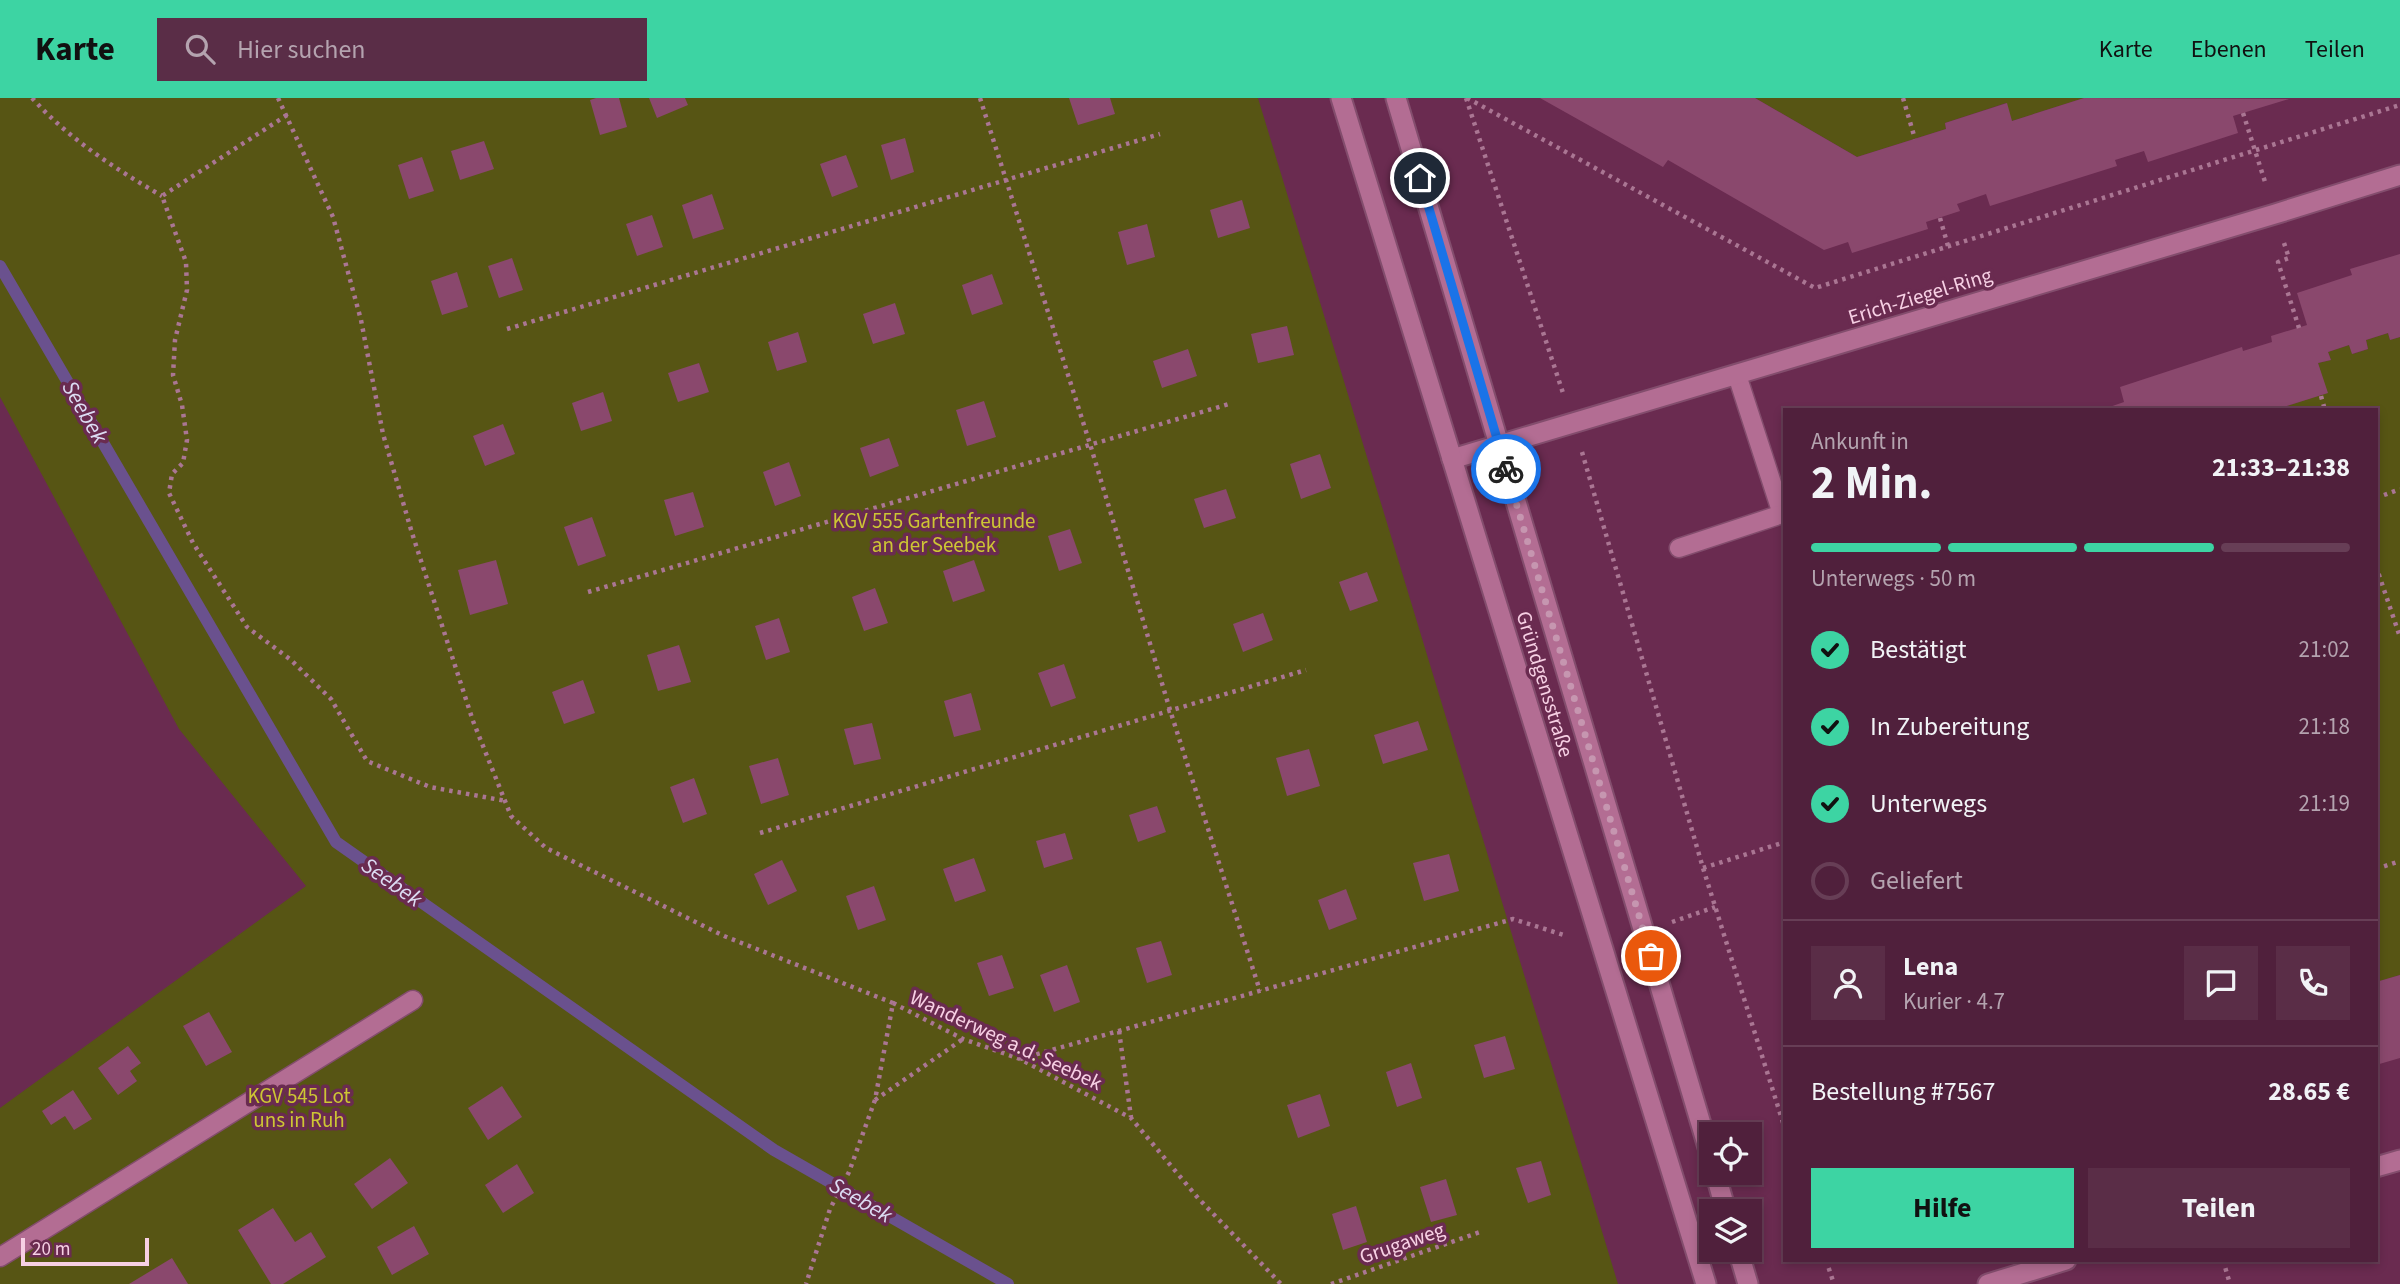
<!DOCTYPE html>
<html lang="de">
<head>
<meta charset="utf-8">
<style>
  body { margin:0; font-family:"Source Sans 3",sans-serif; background:#5a2d47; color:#f1f3f6; height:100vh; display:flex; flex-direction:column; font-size:26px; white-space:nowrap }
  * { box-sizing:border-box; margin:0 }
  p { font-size:23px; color:#b4a3af }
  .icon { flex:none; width:38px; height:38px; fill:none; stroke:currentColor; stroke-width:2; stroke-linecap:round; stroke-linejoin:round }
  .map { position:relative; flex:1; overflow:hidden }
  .side { position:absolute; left:1783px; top:310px; width:595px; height:854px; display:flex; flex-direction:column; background:#50203c; border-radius:0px; box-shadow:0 4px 10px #0003,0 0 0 2px #673e56 }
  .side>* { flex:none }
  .buttons { position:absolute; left:1699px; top:1024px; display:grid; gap:14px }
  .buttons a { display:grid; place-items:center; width:63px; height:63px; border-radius:0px; background:#50203c; box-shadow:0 4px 10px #0003,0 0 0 2px #673e56; font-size:35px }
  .scale { position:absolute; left:21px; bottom:18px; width:128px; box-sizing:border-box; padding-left:7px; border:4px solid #f7d0e4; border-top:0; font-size:19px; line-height:24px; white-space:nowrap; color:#f7d0e4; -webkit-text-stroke:5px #6a2b50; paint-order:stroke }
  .pin { position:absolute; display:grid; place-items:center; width:60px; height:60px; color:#fff; margin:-30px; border:4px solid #fff; border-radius:50%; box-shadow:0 2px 7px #0007 }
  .courier { position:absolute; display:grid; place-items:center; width:70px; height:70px; margin:-35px; border:5px solid #1a73e8; border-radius:50%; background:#fff; color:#222; box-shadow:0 2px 9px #0007 }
  .overview em { font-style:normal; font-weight:700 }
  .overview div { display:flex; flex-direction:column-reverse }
  .overview { display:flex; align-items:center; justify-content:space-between; height:119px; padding:0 28px }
  h1 { font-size:46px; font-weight:700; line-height:52px }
  .bar { display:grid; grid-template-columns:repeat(4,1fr); gap:10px 7px; align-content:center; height:84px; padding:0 28px }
  .bar i { height:9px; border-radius:5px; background:#673e56 }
  .bar .current { background:#3dd4a3 }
  .bar p { grid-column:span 4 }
  .line { display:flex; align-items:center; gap:18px; padding:0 28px; border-top:2px solid #673e56 }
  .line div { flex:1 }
  .round { display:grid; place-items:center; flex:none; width:74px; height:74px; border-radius:0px; background:#5a2d47 }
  ol { padding:0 28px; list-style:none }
  li { display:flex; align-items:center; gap:21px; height:77px }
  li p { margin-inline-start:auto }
  li .icon { padding:7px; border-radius:50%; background:#3dd4a3; color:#111; stroke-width:4 }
  li:last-child { color:#b4a3af }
  li i { width:38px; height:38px; border:4px solid #673e56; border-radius:50% }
  .cta { display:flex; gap:14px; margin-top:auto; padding:14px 28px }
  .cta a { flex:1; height:80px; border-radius:0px; background:#3dd4a3; color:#111; font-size:28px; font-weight:700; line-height:80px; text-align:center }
  .cta a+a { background:#5a2d47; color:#f1f3f6 }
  header { display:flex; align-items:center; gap:42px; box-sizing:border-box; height:98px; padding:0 35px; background:#3dd4a3; color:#111 }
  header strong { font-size:33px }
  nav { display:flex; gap:38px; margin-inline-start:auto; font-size:24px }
  .search { width:490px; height:63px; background:#5a2d47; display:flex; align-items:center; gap:18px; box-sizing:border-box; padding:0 24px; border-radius:0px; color:#b4a3af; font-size:26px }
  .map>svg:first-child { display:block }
  .green { fill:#575514 }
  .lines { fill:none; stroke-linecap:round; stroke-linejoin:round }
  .stream { stroke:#6a518e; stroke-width:12 }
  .building { fill:#8a486d }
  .service-casing { stroke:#834d6d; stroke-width:21 }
  .minor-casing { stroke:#834d6d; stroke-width:23 }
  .tertiary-casing { stroke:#834d6d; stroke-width:23 }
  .path { stroke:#aa7693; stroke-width:4.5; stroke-dasharray:3.5 5; stroke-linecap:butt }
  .service { stroke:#b36d93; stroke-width:18 }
  .minor { stroke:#b36d93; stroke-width:19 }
  .tertiary { stroke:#b36d93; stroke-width:19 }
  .done { stroke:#c696b0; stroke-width:7; stroke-dasharray:0 12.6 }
  .route { stroke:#1a73e8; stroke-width:9 }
  .labels { text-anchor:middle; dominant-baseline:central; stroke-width:7; stroke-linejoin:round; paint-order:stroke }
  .street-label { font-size:21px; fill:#f7d0e4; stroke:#6a2b50 }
  .park-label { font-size:21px; fill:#cdc634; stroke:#6a2b50 }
  .water-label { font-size:23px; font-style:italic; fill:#dcdcf3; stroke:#6a2b50 }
</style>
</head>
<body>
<header>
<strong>Karte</strong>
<div class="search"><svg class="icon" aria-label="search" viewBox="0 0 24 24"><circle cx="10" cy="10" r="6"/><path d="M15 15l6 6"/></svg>Hier suchen</div>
<nav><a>Karte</a><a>Ebenen</a><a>Teilen</a></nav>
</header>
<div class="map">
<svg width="2400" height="1186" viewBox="0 0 2400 1186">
  <rect width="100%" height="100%" fill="#6a2b50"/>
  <g class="green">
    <polygon points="0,0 1258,0 1618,1186 0,1186 0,1010 306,788 179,631 0,299"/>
    <polygon points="1755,0 2084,0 2012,23 2006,5 1945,25 1946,31 1857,59"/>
    <polygon points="2388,235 2390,242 2400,239 2400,877 2377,884 2376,312 2284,312 2284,309 2327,295 2318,265 2331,262 2328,254 2349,247 2353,256 2368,251 2366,242"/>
  </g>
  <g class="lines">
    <polyline class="stream" points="0,168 336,744 774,1052 1008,1186"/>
  </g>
  <g class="building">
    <polygon points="596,0 619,0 627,29 600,37 590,2"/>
    <polygon points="649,0 685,0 688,7 657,20"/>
    <polygon points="1069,0 1110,0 1115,16 1078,27"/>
    <polygon points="1540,0 1755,0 1857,59 1946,31 1945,25 2007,5 2012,23 2084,0 2289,1 2233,18 2238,35 2148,64 2144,53 2115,62 2117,68 1990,108 1986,96 1957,106 1960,113 1926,124 1928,131 1852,155 1848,144 1824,152 1668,62 1663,69"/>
    <polygon points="905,40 914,74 891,82 881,47"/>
    <polygon points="484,43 494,71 460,82 451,53"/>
    <polygon points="846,57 858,89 832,99 820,66"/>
    <polygon points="422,59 434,93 409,101 398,67"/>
    <polygon points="712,96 724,131 693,141 682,107"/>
    <polygon points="1242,102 1250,130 1218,140 1210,112"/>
    <polygon points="652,117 663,149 637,158 626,126"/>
    <polygon points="1147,126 1155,159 1127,167 1118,134"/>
    <polygon points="2400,156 2400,239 2390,242 2388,235 2366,242 2368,251 2352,256 2349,247 2328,254 2331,262 2318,265 2328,295 2284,309 2284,312 2101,312 2124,304 2120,289 2242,249 2243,253 2272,244 2271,238 2307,227 2297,195 2352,177 2350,171"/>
    <polygon points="512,160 523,192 499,200 488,168"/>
    <polygon points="457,174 468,209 442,217 431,183"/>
    <polygon points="992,176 1003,206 972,217 962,187"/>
    <polygon points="895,205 905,236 873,246 863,216"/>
    <polygon points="1287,228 1294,257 1258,265 1251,236"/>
    <polygon points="798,234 807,264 777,273 768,244"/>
    <polygon points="1188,251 1197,278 1162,290 1153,263"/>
    <polygon points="699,265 709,294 678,304 668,275"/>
    <polygon points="603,294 612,323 581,333 572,305"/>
    <polygon points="984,303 996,339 967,348 956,312"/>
    <polygon points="503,326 515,356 485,368 473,338"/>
    <polygon points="889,340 899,368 870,379 860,350"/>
    <polygon points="1320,356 1331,390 1301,401 1290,366"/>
    <polygon points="789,364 801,398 775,408 763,374"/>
    <polygon points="1226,391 1236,420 1204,430 1194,401"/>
    <polygon points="693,394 704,429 675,438 664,402"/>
    <polygon points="592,419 606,458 578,468 564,429"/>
    <polygon points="1070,431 1082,465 1059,473 1048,438"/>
    <polygon points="496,462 508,506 470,517 458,472"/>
    <polygon points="974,462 985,493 953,504 943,473"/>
    <polygon points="1367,474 1378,503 1350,513 1339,484"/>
    <polygon points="875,490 888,525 864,533 852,499"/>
    <polygon points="1263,515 1273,542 1243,554 1233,526"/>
    <polygon points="779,520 790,554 766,562 755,528"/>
    <polygon points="679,547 691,584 658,593 647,557"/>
    <polygon points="1064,566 1076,600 1051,609 1038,575"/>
    <polygon points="583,582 595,615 564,626 552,594"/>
    <polygon points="971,595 981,632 954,639 944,603"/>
    <polygon points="1418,623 1428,652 1383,666 1374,637"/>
    <polygon points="872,625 881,661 854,667 844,631"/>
    <polygon points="1309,651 1320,688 1287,698 1276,660"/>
    <polygon points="778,660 789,697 761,706 749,668"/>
    <polygon points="694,680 707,716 683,725 670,689"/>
    <polygon points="1157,708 1166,734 1138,744 1129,717"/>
    <polygon points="1065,735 1073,761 1044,770 1036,743"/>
    <polygon points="1449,756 1459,793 1424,803 1413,765"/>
    <polygon points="974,760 986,793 955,804 943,771"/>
    <polygon points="782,762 797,793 768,807 754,776"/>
    <polygon points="874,788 886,822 858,832 846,798"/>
    <polygon points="1346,791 1357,821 1329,832 1318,802"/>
    <polygon points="1161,843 1172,877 1147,885 1136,850"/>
    <polygon points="1002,857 1014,890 989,898 977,865"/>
    <polygon points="1067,867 1080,904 1054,914 1040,877"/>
    <polygon points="2400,877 2400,960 2376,967 2376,884"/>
    <polygon points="209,914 232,954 206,968 183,928"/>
    <polygon points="1505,938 1515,971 1484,980 1474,947"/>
    <polygon points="128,948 141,965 130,973 137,983 118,997 98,970"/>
    <polygon points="1411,965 1422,1000 1397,1009 1386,974"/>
    <polygon points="502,988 522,1019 488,1042 468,1010"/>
    <polygon points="73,992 92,1021 74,1032 65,1018 51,1027 42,1013"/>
    <polygon points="1320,996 1330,1028 1298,1040 1287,1007"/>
    <polygon points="390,1060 408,1085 372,1111 354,1086"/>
    <polygon points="1541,1063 1551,1097 1528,1105 1516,1070"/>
    <polygon points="517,1066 534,1095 503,1115 485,1087"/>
    <polygon points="1446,1081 1457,1117 1431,1124 1420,1089"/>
    <polygon points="1356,1108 1367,1144 1343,1152 1332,1116"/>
    <polygon points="273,1110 295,1144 311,1134 326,1159 283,1186 271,1186 238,1132"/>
    <polygon points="414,1128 429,1156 392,1177 377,1149"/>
    <polygon points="172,1160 188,1186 129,1186"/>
  </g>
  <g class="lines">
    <g class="service-casing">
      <g id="service">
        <polyline points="1737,277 1782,416"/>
        <polyline points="1679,450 1785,415"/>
        <polyline points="0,1159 413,902"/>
      </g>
    </g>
    <g class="minor-casing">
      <g id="minor">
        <polyline points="1452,361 2275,116 2400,77"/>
        <polyline points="2376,1069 2400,1062"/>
        <polyline points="1988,1186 2066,1162"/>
      </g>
    </g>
    <g class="tertiary-casing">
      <g id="tertiary">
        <polyline points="1341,0 1706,1186"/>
        <polyline points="1396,0 1712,1063"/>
        <polyline points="1715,1074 1726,1113"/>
        <polyline points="1738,1152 1748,1186"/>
      </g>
    </g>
    <g class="path">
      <path d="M32,0C69,41 114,70 162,98"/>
      <polyline points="278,0 333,119 361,222 383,336 412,435 473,623 511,718 546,750 724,838 893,905 875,1002 849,1074 830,1111 806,1186"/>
      <polyline points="980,0 1090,346 1170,612 1260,893"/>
      <polyline points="1466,0 1563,295"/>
      <polyline points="1467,0 1815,190 2400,7"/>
      <polyline points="1903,0 1915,41"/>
      <polyline points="2243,15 2266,87"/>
      <polyline points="287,17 162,98 186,164 187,192 175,242 173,277 182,307 187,342 183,365 172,376 169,395 193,445 247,529 291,562 331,601 367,663 430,689 506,703"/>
      <polyline points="1940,120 1948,148"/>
      <polyline points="2284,145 2289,160 2278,164 2299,230"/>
      <polyline points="507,231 1160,36"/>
      <polyline points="2321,298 2325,312"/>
      <polyline points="1582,354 1703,770 1785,1031"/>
      <polyline points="2376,400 2400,391"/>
      <polyline points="2376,468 2400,539"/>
      <polyline points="588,494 1229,306"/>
      <polyline points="760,735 1306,572"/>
      <polyline points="1703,770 1785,744"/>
      <polyline points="2376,771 2400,763"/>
      <polyline points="1672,824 1715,809"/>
      <polyline points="893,905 963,941 1020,961 1131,1020 1198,1100 1281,1186"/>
      <polyline points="1119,933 1131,1019"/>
      <polyline points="1020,961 1513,821 1567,838"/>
      <polyline points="875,1002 963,941"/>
      <polyline points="1826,1162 1834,1186"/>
      <polyline points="2223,1162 2230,1186"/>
      <polyline points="1331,1186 1483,1133"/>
    </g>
    <use href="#service" class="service"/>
    <use href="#minor" class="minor"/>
    <use href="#tertiary" class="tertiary"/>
  </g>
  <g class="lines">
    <polyline class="done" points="1506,371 1651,858"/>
    <polyline class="route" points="1420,80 1506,371"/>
  </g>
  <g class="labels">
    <g class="street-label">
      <text transform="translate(1920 198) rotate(-17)">Erich-Ziegel-Ring</text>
      <text transform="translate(1545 586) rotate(73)">Gründgensstraße</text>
      <text transform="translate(1006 942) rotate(25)">Wanderweg a.d. Seebek</text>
      <text transform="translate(1402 1145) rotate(-19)">Grugaweg</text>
    </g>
    <g class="park-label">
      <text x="934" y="423">KGV 555 Gartenfreunde<tspan x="934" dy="24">an der Seebek</tspan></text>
      <text x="299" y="998">KGV 545 Lot<tspan x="299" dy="24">uns in Ruh</tspan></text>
    </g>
    <g class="water-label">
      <text transform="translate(85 314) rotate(60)">Seebek</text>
      <text transform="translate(392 784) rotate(35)">Seebek</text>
      <text transform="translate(861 1102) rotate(30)">Seebek</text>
    </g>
  </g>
</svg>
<div class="buttons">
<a><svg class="icon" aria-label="locate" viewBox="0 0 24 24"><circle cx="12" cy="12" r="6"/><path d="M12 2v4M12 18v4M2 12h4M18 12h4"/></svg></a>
<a><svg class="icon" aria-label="layers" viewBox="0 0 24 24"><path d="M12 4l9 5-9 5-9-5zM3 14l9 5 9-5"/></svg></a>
</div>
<div class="scale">20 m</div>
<div class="pin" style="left:1651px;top:858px;background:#ea580c"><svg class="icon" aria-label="bag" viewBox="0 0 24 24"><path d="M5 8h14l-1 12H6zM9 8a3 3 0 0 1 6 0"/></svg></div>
<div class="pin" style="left:1420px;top:80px;background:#1f2937"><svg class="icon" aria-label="home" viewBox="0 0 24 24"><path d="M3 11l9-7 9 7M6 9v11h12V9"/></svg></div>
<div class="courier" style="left:1506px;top:371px"><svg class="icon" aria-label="bike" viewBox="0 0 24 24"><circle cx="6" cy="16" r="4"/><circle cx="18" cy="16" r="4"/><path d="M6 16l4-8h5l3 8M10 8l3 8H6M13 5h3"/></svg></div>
<section class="side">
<div class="overview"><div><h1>2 Min.</h1><p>Ankunft in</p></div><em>21:33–21:38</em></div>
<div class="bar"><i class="current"></i><i class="current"></i><i class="current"></i><i></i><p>Unterwegs · 50 m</p></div>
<ol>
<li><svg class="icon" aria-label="check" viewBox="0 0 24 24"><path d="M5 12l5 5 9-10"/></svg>Bestätigt<p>21:02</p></li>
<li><svg class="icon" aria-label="check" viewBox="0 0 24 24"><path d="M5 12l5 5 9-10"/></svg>In Zubereitung<p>21:18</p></li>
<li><svg class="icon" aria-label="check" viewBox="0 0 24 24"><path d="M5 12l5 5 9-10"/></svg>Unterwegs<p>21:19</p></li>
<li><i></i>Geliefert</li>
</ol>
<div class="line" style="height:126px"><a class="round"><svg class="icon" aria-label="person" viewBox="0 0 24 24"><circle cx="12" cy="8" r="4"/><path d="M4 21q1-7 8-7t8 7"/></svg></a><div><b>Lena</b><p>Kurier · 4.7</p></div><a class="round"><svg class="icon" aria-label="chat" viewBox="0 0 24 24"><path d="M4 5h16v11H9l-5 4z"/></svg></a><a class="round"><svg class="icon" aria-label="phone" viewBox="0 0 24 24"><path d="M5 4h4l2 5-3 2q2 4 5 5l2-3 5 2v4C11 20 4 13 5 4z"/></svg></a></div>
<div class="line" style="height:91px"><div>Bestellung #7567</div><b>28.65 €</b></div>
<div class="cta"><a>Hilfe</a><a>Teilen</a></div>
</section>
</div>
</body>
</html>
